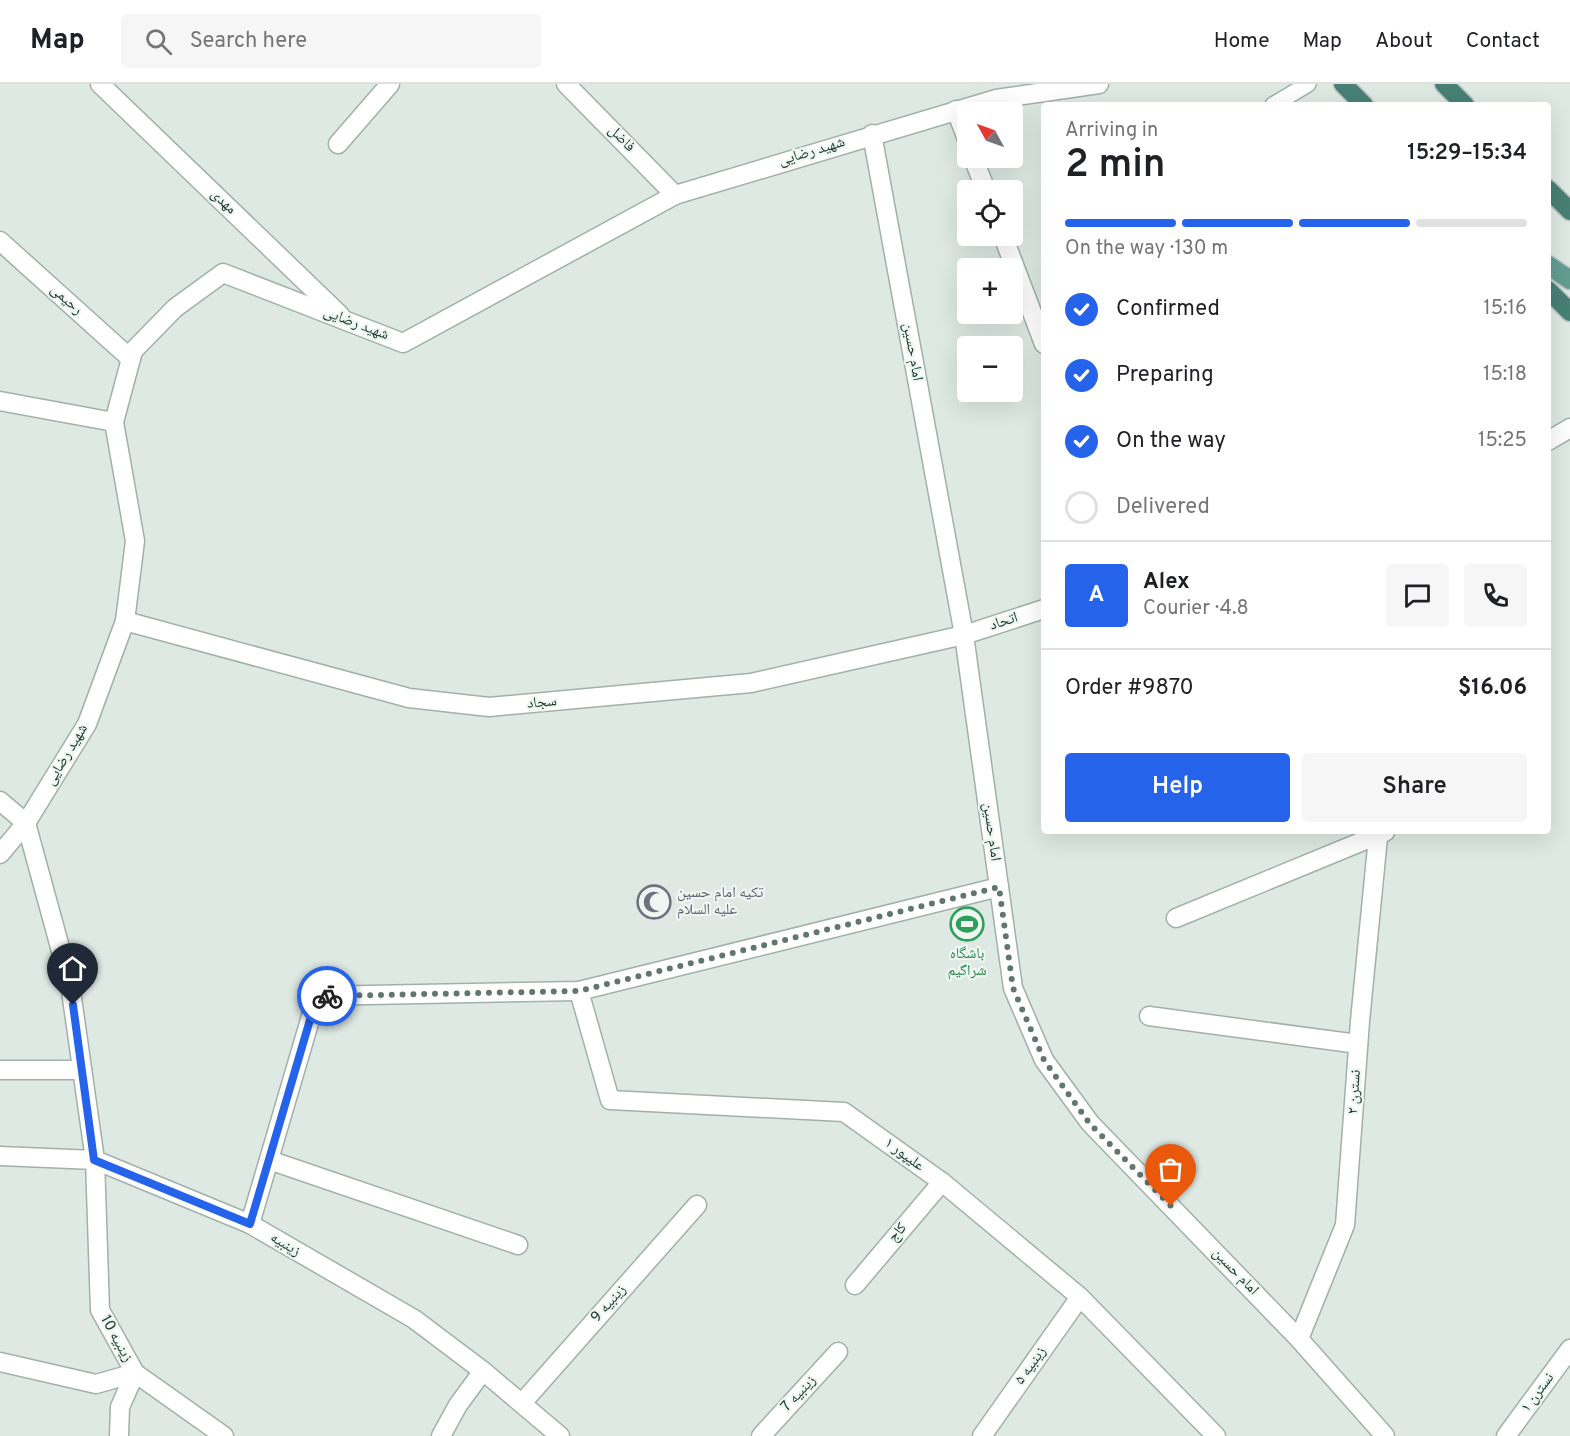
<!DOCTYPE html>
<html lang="en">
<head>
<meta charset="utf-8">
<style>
  body { margin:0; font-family:Overpass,"Noto Naskh Arabic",sans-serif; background:#f6f6f6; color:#202124; height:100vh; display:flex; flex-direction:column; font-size:22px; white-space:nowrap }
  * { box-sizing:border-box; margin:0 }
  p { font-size:20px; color:#757577 }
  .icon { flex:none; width:33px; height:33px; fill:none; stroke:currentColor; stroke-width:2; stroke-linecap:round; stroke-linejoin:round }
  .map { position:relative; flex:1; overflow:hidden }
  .sheet { position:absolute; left:1041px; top:18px; width:510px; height:732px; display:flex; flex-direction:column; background:#fff; border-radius:6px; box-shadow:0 6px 24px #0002 }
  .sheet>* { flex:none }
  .needle { width:39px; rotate:310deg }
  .controls { position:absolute; left:957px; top:18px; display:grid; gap:12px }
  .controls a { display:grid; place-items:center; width:66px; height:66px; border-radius:6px; background:#fff; box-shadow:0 6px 24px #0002; font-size:30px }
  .pin { position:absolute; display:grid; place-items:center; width:51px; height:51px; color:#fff; margin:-62px -26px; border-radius:50% 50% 50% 0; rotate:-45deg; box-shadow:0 0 6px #0007 }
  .pin .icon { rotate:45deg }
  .courier { position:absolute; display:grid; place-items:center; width:60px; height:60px; margin:-30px; border:4px solid #2563eb; border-radius:50%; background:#fff; color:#222; box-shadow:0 2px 8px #0007 }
  .head em { font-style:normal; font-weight:600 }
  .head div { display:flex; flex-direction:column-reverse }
  .head { display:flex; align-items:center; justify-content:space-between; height:102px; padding:0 24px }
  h1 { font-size:39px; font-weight:600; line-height:45px }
  .bar { display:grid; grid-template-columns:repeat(4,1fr); gap:9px 6px; align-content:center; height:72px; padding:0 24px }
  .bar i { height:8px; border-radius:4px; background:#e0e0e0 }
  .bar .current { background:#2563eb }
  .bar p { grid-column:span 4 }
  .line { display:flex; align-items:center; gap:15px; padding:0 24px; border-top:2px solid #e0e0e0 }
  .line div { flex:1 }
  .round { display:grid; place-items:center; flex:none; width:63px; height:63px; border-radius:6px; background:#f6f6f6 }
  ol { padding:0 24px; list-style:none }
  li { display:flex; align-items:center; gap:18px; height:66px }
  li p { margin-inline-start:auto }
  li .icon { padding:6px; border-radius:50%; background:#2563eb; color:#fff; stroke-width:4 }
  li:last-child { color:#757577 }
  li i { width:33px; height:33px; border:3px solid #e0e0e0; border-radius:50% }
  .button { display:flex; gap:12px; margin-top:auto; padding:12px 24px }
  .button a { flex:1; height:69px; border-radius:6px; background:#2563eb; color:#fff; font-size:24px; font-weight:600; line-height:69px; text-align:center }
  .button a+a { background:#f6f6f6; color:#202124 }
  header { display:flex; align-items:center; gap:36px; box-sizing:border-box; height:84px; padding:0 30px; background:#fff; border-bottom:2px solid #e0e0e0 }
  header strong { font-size:28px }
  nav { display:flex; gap:33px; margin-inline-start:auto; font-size:21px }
  .search { width:420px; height:54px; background:#f6f6f6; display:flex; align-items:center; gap:15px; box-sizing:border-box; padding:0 21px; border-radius:6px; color:#757577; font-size:22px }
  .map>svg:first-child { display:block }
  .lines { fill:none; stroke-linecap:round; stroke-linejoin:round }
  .service-casing { stroke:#a1b0ab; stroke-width:18 }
  .minor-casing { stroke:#a1b0ab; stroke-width:21 }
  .primary-casing { stroke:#bcc3c2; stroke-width:21 }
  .trunk-casing { stroke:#bcc3c2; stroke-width:21 }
  .service { stroke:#fff; stroke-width:15 }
  .minor { stroke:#fff; stroke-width:18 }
  .primary { stroke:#639d91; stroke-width:18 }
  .trunk { stroke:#488076; stroke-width:18 }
  .done { stroke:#627670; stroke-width:6; stroke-dasharray:0 10.8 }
  .route { stroke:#2563eb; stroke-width:8 }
  .labels { text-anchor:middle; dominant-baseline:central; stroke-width:4.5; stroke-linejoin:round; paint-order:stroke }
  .street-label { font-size:15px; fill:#203832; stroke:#eef6f2 }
  .worship-label { font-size:15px; fill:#5b616d; stroke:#eef6f2; text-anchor:start }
  .leisure-label { font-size:15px; fill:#27864d; stroke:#eef6f2 }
</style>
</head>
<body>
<header>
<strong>Map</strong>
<div class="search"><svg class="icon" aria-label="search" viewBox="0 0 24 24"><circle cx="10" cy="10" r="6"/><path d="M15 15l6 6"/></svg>Search here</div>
<nav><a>Home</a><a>Map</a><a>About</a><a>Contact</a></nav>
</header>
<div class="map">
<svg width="1570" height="1352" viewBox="0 0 1570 1352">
  <rect width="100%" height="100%" fill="#dee9e4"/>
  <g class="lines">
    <g class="service-casing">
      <polyline id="service" points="1273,21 1308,0"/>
    </g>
    <g class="minor-casing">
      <g id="minor">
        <polyline points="100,0 340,231"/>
        <polyline points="566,0 675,111"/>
        <polyline points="956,26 968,58"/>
        <polyline points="872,50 964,551 1013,904 1044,976 1090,1039 1299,1255 1385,1352"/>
        <polyline points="338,60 390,0"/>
        <polyline points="973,74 986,106"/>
        <polyline points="1003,152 1044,260"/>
        <polyline points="0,157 131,275"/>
        <polyline points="0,317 114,338"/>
        <polyline points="1548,357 1570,344"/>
        <polyline points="125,537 409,614 489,623 751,599 964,551 1044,525"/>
        <polyline points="0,717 26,739 70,900 95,1076 250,1140 414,1235 483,1287 560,1352"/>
        <polyline points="0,770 26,739 87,640 125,537 135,457 114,338 133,267 175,224 223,189 403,259 675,111 996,15 1099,0"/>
        <polyline points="1176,834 1385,748"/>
        <polyline points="579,907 610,1016 844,1028 942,1098 1080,1213 1216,1352"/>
        <polyline points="1149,932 1358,960"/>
        <polyline points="0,986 82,986"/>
        <polyline points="0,1072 95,1076 100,1226 135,1289 224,1352"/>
        <polyline points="269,1076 518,1161"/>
        <polyline points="250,1140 317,912 579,907 999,803"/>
        <polyline points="855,1201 942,1098"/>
        <polyline points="1299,1255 1345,1141 1360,937 1378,753 1376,747"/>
        <polyline points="0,1278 96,1300 135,1289"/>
        <polyline points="522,1319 697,1121"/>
        <polyline points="119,1352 120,1323 135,1289"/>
        <polyline points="441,1352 458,1321 483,1287"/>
        <polyline points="761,1352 838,1268"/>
        <polyline points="982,1352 1080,1213"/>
        <polyline points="1506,1352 1570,1265"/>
      </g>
    </g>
    <g class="primary-casing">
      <polyline id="primary" points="1548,181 1570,196"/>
    </g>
    <g class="trunk-casing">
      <g id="trunk">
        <polyline points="1343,0 1364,21"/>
        <polyline points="1444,0 1465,21"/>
        <polyline points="1548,105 1570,127"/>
        <polyline points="1548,206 1570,228"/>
      </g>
    </g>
    <use href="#service" class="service"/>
    <use href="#minor" class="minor"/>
    <use href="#primary" class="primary"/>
    <use href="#trunk" class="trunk"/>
  </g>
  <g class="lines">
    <polyline class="done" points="327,912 579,907 999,803 1013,904 1044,976 1090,1040 1171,1122"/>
    <polyline class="route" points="73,921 94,1076 250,1140 317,912 327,912"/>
  </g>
  <defs>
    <g id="mosque-ring" transform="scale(1.725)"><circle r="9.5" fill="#eef6f2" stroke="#6b7280" stroke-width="1.5"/><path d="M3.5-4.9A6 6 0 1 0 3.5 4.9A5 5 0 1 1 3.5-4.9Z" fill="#6b7280"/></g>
    <g id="stadium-ring" transform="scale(1.725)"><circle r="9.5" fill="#eef6f2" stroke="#2e9e5b" stroke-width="1.5"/><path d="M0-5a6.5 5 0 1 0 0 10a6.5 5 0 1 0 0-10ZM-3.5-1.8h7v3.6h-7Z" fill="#2e9e5b"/></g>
  </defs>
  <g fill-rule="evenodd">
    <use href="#mosque-ring" x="654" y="818"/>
    <use href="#stadium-ring" x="967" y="840"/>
  </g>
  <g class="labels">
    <g class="street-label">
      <text transform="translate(621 55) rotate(45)">فاضل</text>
      <text transform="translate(812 68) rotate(-17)">شهید رضایی</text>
      <text transform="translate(223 118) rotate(44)">مهدی</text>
      <text transform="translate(66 216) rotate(42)">رحیمی</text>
      <text transform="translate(356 240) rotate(21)">شهید رضایی</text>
      <text transform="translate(912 268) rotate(80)">امام حسین</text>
      <text transform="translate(1004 538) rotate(-18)">اتحاد</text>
      <text transform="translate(542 619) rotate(-5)">سجاد</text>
      <text transform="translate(67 671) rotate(-59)">شهید رضایی</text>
      <text transform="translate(991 748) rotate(82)">امام حسین</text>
      <text transform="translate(1355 1008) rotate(-86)">نسترن ۲</text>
      <text transform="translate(904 1071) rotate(36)">علیپور ۱</text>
      <text transform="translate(898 1149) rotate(-50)">کاج</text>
      <text transform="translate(285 1161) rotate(31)">زینبیه</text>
      <text transform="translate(1235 1188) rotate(46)">امام حسین</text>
      <text transform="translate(609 1220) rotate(-49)">زینبیه 9</text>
      <text transform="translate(116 1255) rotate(61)">زینبیه 10</text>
      <text transform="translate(1031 1282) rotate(-55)">زینبیه ۵</text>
      <text transform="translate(1538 1309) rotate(-53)">نسترن ۱</text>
      <text transform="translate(799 1310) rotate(-47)">زینبیه 7</text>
    </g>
    <g class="worship-label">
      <text x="677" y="809">تکیه امام حسین<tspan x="677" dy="17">علیه السلام</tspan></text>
    </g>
    <g class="leisure-label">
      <text x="967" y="870">باشگاه<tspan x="967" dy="17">شراگیم</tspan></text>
    </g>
  </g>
</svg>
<div class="controls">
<a><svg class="needle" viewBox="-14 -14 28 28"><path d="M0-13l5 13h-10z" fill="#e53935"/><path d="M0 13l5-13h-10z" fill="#757577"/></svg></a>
<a><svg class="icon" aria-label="locate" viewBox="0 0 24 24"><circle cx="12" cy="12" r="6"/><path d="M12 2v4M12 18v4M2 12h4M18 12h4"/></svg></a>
<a>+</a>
<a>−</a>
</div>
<div class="pin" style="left:1171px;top:1122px;background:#ea580c"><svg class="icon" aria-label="bag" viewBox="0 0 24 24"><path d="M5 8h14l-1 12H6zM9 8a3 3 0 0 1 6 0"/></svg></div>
<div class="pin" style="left:73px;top:921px;background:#1f2937"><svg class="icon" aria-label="home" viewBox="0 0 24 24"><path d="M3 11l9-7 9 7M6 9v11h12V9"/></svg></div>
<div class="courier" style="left:327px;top:912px"><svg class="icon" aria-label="bike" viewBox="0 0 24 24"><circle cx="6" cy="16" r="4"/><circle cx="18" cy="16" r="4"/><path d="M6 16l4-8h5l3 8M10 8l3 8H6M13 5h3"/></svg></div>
<section class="sheet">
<div class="head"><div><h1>2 min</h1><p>Arriving in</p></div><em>15:29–15:34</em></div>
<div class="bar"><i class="current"></i><i class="current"></i><i class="current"></i><i></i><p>On the way · 130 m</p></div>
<ol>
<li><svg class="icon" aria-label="check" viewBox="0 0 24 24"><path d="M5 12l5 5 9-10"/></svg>Confirmed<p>15:16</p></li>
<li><svg class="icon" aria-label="check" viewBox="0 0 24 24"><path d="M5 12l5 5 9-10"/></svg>Preparing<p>15:18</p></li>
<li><svg class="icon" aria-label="check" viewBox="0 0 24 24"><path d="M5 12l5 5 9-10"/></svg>On the way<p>15:25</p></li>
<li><i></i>Delivered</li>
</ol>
<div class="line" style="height:108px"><b class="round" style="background:#2563eb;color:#fff">A</b><div><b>Alex</b><p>Courier · 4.8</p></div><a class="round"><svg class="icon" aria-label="chat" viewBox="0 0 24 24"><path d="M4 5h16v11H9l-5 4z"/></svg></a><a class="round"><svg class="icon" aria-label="phone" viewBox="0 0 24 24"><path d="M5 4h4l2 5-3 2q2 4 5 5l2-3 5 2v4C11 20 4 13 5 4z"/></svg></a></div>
<div class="line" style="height:78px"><div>Order #9870</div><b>$16.06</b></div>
<div class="button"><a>Help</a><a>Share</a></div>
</section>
</div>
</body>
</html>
